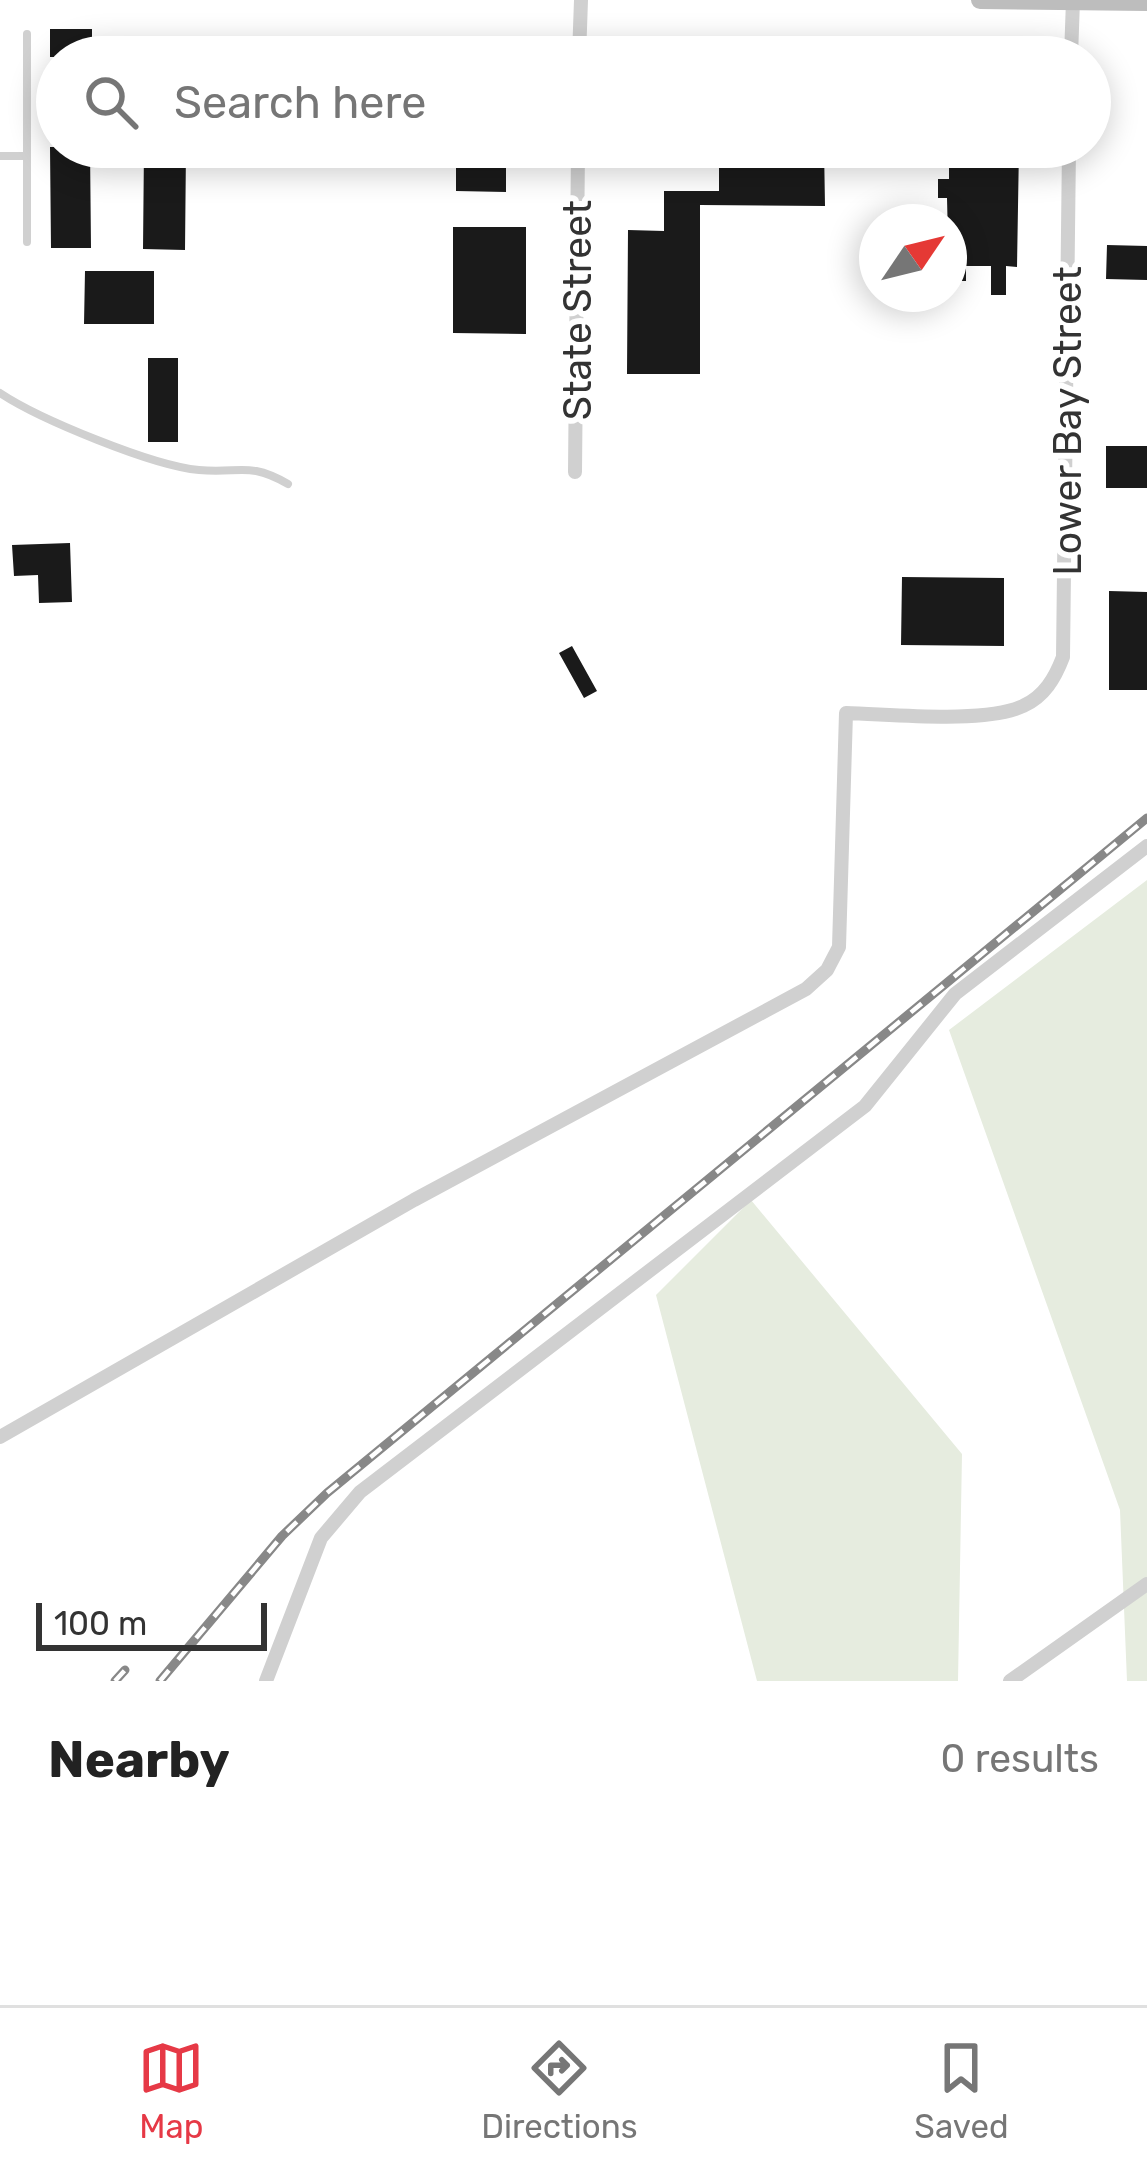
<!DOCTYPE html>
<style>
:root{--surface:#fff;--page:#f6f6f6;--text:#222;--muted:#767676;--line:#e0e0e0;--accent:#e63946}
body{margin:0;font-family:Rubik,sans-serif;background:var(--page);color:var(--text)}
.compass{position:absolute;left:859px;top:204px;width:108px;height:108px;border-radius:50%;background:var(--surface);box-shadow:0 6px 30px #0003;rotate:55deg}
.scale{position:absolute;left:36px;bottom:30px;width:231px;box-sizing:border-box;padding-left:12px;border:6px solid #333;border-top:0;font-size:33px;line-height:42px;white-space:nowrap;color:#333;-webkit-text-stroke:9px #fff;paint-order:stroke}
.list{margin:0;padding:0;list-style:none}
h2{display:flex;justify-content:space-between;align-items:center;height:156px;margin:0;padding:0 48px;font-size:51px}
h2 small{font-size:39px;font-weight:400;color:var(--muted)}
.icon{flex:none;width:66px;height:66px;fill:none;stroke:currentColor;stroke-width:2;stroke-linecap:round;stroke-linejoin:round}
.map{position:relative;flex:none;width:1147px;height:1681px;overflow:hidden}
.search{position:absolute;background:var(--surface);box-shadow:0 6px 30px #0003;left:36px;right:36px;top:36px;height:132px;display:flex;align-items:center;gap:30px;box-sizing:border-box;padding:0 42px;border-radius:66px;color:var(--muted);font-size:45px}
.sheet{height:324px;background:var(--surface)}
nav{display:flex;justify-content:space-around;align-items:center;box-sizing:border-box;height:168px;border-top:3px solid var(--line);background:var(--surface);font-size:33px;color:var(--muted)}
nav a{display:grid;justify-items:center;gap:6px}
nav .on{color:var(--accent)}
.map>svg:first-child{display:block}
</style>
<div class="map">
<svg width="1147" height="1681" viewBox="0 0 1147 1681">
<rect width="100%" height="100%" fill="#fff"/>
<path fill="#e6ecdf" d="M1147,880V1681H1127L1120,1510L949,1030Z
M751,1200L962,1454L958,1681H757L656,1295Z"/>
<path fill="#1a1a1a" d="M50,29H92V57H50Z
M50,147H90L91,248H51Z
M144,147H186L185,250L143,249Z
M456,147H506V192L456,191Z
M719,147H824L825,206L700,205V374H627L628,230L664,231V191H719Z
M949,147H1019L1017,267L1006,266V295H991V266H966V281H949L947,198H938V179H949Z
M453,227H526V334L453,333Z
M1107,245L1147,246V280L1106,279Z
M85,271H154V324H84Z
M148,358H178V442H148Z
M1106,446H1147V488H1106Z
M70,543L72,602L39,603L38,575L14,576L12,545Z
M902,577L1004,578V646L901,645Z
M1109,591L1147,592V690H1109Z
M572,646L597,691L584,698L559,653Z"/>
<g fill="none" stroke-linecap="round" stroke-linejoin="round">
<path stroke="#d0d0d0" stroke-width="8" d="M0,156H27V34
M27,156V242
M0,393C39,419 153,466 199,470C240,474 248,461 288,484"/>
<path stroke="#d0d0d0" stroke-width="14" d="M579,57L581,0
M1071,57L1073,0
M575,472L578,147
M0,1437L414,1200L806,989L827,970L839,947L846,713C891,714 985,724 1023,706C1044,697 1055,678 1063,657L1069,147
M266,1681L321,1538L360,1492L865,1106L955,994L1147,846
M1010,1681L1147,1584"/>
<path stroke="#bdbdbd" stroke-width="18" d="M980,0L1147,2"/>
<g stroke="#888" stroke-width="9">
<path id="rail" d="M115,1681L125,1670
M160,1681L282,1536L327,1493L1147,818"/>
</g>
<use href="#rail" stroke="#fff" stroke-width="4.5" stroke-dasharray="14" stroke-linecap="butt"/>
</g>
<g text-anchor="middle" stroke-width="12" stroke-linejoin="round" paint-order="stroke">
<g font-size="39" fill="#333" stroke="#fff">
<text transform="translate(577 310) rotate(-90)" y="14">State Street</text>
<text transform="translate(1067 421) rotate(-90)" y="14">Lower Bay Street</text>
</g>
</g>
</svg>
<svg class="compass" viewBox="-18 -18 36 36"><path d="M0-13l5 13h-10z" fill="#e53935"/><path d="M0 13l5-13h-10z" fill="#767676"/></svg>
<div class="scale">100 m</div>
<div class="search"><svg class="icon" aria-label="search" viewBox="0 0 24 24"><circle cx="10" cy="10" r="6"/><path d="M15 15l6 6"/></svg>Search here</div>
</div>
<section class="sheet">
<h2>Nearby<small>0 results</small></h2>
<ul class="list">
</ul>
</section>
<nav>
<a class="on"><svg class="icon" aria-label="map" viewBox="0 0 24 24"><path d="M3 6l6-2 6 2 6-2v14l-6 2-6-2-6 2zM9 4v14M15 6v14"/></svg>Map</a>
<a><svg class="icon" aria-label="directions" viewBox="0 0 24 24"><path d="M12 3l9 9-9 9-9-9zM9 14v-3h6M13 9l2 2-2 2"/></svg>Directions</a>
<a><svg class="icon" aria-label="saved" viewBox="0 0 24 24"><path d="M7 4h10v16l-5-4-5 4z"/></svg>Saved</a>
</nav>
